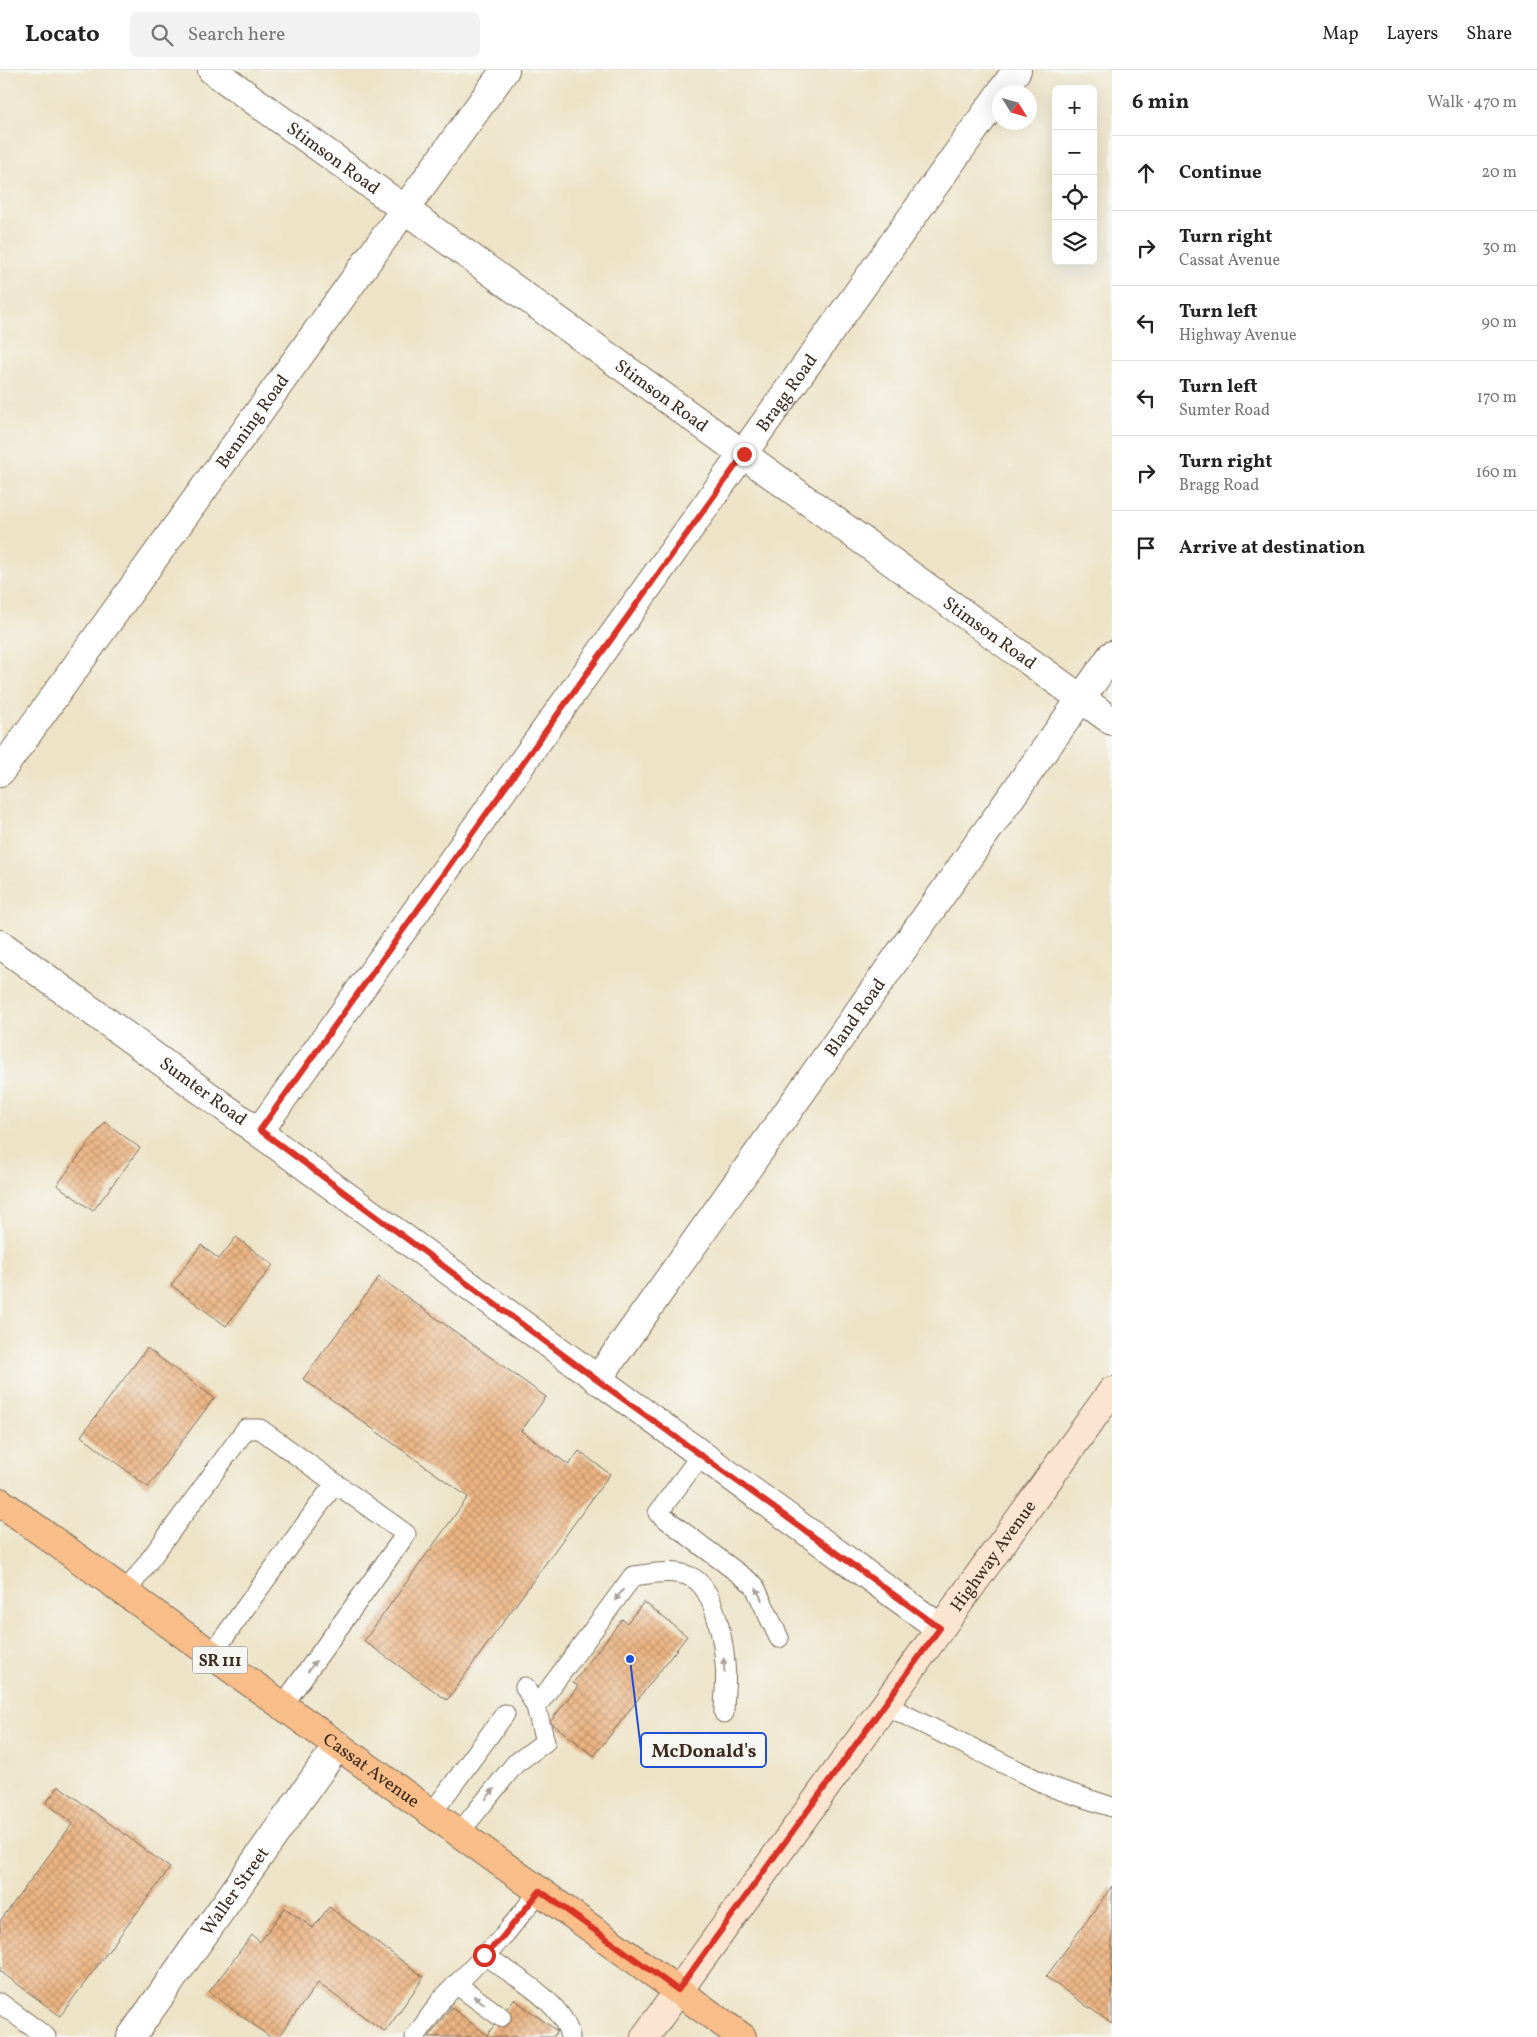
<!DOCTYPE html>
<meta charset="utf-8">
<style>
:root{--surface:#fff;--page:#f2f2f2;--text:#222;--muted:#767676;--line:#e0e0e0}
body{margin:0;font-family:Vollkorn,serif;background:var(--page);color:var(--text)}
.controls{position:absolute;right:15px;top:15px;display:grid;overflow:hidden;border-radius:8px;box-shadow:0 5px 20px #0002}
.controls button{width:45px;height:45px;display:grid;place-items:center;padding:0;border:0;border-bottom:1px solid var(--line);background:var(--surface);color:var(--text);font:25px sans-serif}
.compass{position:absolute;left:992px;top:15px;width:45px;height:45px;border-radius:50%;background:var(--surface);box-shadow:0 5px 20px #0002;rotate:127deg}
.stop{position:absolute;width:15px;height:15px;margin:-11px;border:4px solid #d93025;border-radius:50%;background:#fff}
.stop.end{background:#d93025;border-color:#fff;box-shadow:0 1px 5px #0008}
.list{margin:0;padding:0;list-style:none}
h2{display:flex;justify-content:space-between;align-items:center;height:65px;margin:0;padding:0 20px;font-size:21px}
h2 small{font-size:16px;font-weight:400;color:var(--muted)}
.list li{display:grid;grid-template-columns:32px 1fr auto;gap:15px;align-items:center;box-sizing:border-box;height:75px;padding:0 20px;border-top:1px solid var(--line)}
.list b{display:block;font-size:19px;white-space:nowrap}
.list p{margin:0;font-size:16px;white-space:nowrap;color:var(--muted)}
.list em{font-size:16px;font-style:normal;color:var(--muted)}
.icon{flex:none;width:28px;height:28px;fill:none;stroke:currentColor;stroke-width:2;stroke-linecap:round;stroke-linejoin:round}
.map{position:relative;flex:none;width:1112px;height:1967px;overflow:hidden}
header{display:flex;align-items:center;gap:30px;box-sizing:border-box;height:70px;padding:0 25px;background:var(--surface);border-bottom:1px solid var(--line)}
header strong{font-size:24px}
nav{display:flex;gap:28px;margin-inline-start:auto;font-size:18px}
.search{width:350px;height:45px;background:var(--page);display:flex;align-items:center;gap:12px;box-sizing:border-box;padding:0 18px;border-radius:8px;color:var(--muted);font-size:19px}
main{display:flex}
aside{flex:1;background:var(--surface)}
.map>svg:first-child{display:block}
</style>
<header>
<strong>Locato</strong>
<div class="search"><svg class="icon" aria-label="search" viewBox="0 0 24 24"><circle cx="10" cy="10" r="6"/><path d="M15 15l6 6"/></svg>Search here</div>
<nav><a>Map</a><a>Layers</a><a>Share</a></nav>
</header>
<main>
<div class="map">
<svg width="1112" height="1967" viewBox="0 0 1112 1967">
<defs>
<pattern id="building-cross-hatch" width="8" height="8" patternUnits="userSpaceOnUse" patternTransform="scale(1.25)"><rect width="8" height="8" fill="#ecb482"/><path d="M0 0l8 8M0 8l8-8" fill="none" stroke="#c0936a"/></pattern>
</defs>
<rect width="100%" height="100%" fill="#f6f6f2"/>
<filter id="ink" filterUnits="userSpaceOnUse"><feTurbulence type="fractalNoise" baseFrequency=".02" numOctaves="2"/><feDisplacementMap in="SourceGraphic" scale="10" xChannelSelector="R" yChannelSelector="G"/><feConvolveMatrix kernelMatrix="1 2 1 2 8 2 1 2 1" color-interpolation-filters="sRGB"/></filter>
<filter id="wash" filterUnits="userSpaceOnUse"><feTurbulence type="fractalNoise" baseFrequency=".0096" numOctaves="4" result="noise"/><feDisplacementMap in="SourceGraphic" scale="20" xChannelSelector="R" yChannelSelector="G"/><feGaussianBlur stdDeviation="1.12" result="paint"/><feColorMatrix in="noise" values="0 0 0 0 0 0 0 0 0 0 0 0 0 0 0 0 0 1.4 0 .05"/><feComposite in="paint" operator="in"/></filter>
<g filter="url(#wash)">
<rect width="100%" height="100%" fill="#ede3c6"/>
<g id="blocks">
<path fill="url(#building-cross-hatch)" d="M105,1052L140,1078L93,1141L57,1115Z
M236,1167L273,1195L226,1256L171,1215L201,1175L219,1189Z
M379,1207L546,1327L521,1361L569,1395L579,1381L610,1404L447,1630L364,1571L468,1427L303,1309Z
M147,1278L214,1328L148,1417L81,1366Z
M644,1532L687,1566L594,1686L550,1652L578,1616L573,1613L622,1549L627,1553Z
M59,1716L170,1798L60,1946L0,1901V1851L73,1753L46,1733Z
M1112,1816V1954L1046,1907Z
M329,1837L424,1907L385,1962L318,1913L278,1967H270L209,1922L252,1865L260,1872L285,1838L313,1858Z
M514,1929L557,1961L553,1967H429L451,1937L487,1965Z"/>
</g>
</g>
<g filter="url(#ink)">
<use href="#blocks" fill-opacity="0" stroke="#796b59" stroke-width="1"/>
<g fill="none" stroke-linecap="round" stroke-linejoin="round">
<g stroke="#796b59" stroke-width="21">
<path id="lane" d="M701,1385L658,1443L754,1515L779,1568
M126,1522L246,1359H260L406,1464L283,1635
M212,1584L335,1413
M885,1635L1051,1717L1112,1737
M536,1637L633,1506C651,1504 673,1499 691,1507C714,1517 723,1569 725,1593C727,1609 724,1627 724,1643
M432,1743L505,1644
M460,1762L515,1694L545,1672L536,1637L525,1617
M484,1885C511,1904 564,1932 570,1967
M456,1914L501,1947
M0,1933L46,1967
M415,1967L442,1929L500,1870L540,1821"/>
</g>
<g stroke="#796b59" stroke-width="30">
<g id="street">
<path id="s1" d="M212,0L1112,651"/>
<path d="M1001,22L1017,0"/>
<path id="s2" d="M0,702L505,0"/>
<path id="s3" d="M0,874C315,1100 626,1331 940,1558"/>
<path id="s4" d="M260,1060L999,25"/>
<path id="s5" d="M597,1310L1112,585"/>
<path id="s6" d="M131,1967L338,1675"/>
</g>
</g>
<g stroke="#796b59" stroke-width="30">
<g id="secondary">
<path id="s7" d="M645,1967L1112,1321"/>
</g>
</g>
<g stroke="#796b59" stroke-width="30">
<g id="primary">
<path id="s8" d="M0,1432L742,1967"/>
</g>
</g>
<use href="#lane" stroke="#fff" stroke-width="19"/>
<use href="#street" stroke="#fff" stroke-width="28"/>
<use href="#secondary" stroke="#fce5d0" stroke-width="28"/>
<use href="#primary" stroke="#f8bd89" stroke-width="28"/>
</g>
<defs><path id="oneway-solid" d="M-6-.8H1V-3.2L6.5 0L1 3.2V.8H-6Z" transform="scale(1.25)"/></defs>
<g fill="#a79f9a">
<use href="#oneway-solid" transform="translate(759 1524) rotate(-115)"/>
<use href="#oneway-solid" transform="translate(619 1525) rotate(127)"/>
<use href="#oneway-solid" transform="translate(724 1595) rotate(-94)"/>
<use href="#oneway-solid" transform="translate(312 1596) rotate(-54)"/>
<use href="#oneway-solid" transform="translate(490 1724) rotate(-51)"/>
<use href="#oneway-solid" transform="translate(479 1930) rotate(-144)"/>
</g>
</g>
<g fill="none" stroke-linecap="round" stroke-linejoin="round" filter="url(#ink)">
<path stroke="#d93025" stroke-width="6" d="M484,1885L500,1870L540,1821L678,1920L940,1558L597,1310L260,1060L744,384"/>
</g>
<g text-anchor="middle" stroke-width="4" stroke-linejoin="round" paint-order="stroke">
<rect fill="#f6f6f2" stroke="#73675e" stroke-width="1" x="192.5" y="1576.5" width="55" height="27" rx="4"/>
<g font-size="16" font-weight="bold" fill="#3b2a1e">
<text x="220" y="1596">SR 111</text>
</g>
<g font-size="18" fill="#3b2a1e" stroke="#f6f6f2">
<text dy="6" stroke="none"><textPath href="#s1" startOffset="150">Stimson Road</textPath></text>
<text dy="6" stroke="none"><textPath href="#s4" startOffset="906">Bragg Road</textPath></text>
<text dy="6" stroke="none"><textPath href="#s1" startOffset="555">Stimson Road</textPath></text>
<text dy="6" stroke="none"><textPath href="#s2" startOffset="432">Benning Road</textPath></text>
<text dy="6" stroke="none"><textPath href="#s1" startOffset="960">Stimson Road</textPath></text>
<text dy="6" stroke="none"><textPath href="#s5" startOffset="445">Bland Road</textPath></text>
<text dy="6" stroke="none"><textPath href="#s3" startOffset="251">Sumter Road</textPath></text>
<text dy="6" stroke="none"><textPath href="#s7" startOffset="594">Highway Avenue</textPath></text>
<text dy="6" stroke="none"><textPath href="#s8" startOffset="458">Cassat Avenue</textPath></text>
<text dy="6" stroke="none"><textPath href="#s6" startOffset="179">Waller Street</textPath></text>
</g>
</g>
<path fill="none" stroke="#1d4ed8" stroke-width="2" d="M630 1589L641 1680"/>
<circle fill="#1d4ed8" stroke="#f6f6f2" stroke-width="2" cx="630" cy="1589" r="5"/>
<rect fill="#f6f6f2" stroke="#1d4ed8" stroke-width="2" x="641" y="1663" width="125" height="34" rx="5"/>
<g font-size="19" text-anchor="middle" font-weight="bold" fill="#3b2a1e">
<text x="704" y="1687">McDonald's</text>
</g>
</svg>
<div class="controls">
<button>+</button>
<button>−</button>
<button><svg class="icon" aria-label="locate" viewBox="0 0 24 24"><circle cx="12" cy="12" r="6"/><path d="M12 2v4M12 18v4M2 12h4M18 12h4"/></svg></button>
<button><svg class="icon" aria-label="layers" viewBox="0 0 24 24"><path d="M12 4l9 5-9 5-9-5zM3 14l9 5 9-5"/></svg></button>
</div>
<svg class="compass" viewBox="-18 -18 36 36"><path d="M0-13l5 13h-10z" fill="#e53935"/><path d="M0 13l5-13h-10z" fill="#767676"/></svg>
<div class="stop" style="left:484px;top:1885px"></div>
<div class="stop end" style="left:744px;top:384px"></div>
</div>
<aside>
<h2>6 min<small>Walk · 470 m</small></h2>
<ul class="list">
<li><svg class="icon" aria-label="ahead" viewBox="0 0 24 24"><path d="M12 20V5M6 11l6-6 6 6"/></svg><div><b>Continue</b></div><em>20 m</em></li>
<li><svg class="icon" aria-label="right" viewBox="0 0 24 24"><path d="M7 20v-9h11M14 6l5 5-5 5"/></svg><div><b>Turn right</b><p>Cassat Avenue</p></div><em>30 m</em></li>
<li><svg class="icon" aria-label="left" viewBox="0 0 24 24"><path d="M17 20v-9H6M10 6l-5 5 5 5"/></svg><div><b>Turn left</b><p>Highway Avenue</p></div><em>90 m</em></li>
<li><svg class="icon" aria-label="left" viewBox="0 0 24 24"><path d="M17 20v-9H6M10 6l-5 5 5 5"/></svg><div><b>Turn left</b><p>Sumter Road</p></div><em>170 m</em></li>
<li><svg class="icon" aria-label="right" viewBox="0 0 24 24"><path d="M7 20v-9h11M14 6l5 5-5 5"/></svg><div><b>Turn right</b><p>Bragg Road</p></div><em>160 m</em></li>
<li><svg class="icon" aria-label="arrive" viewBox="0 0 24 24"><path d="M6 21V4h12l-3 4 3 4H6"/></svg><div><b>Arrive at destination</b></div></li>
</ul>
</aside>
</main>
